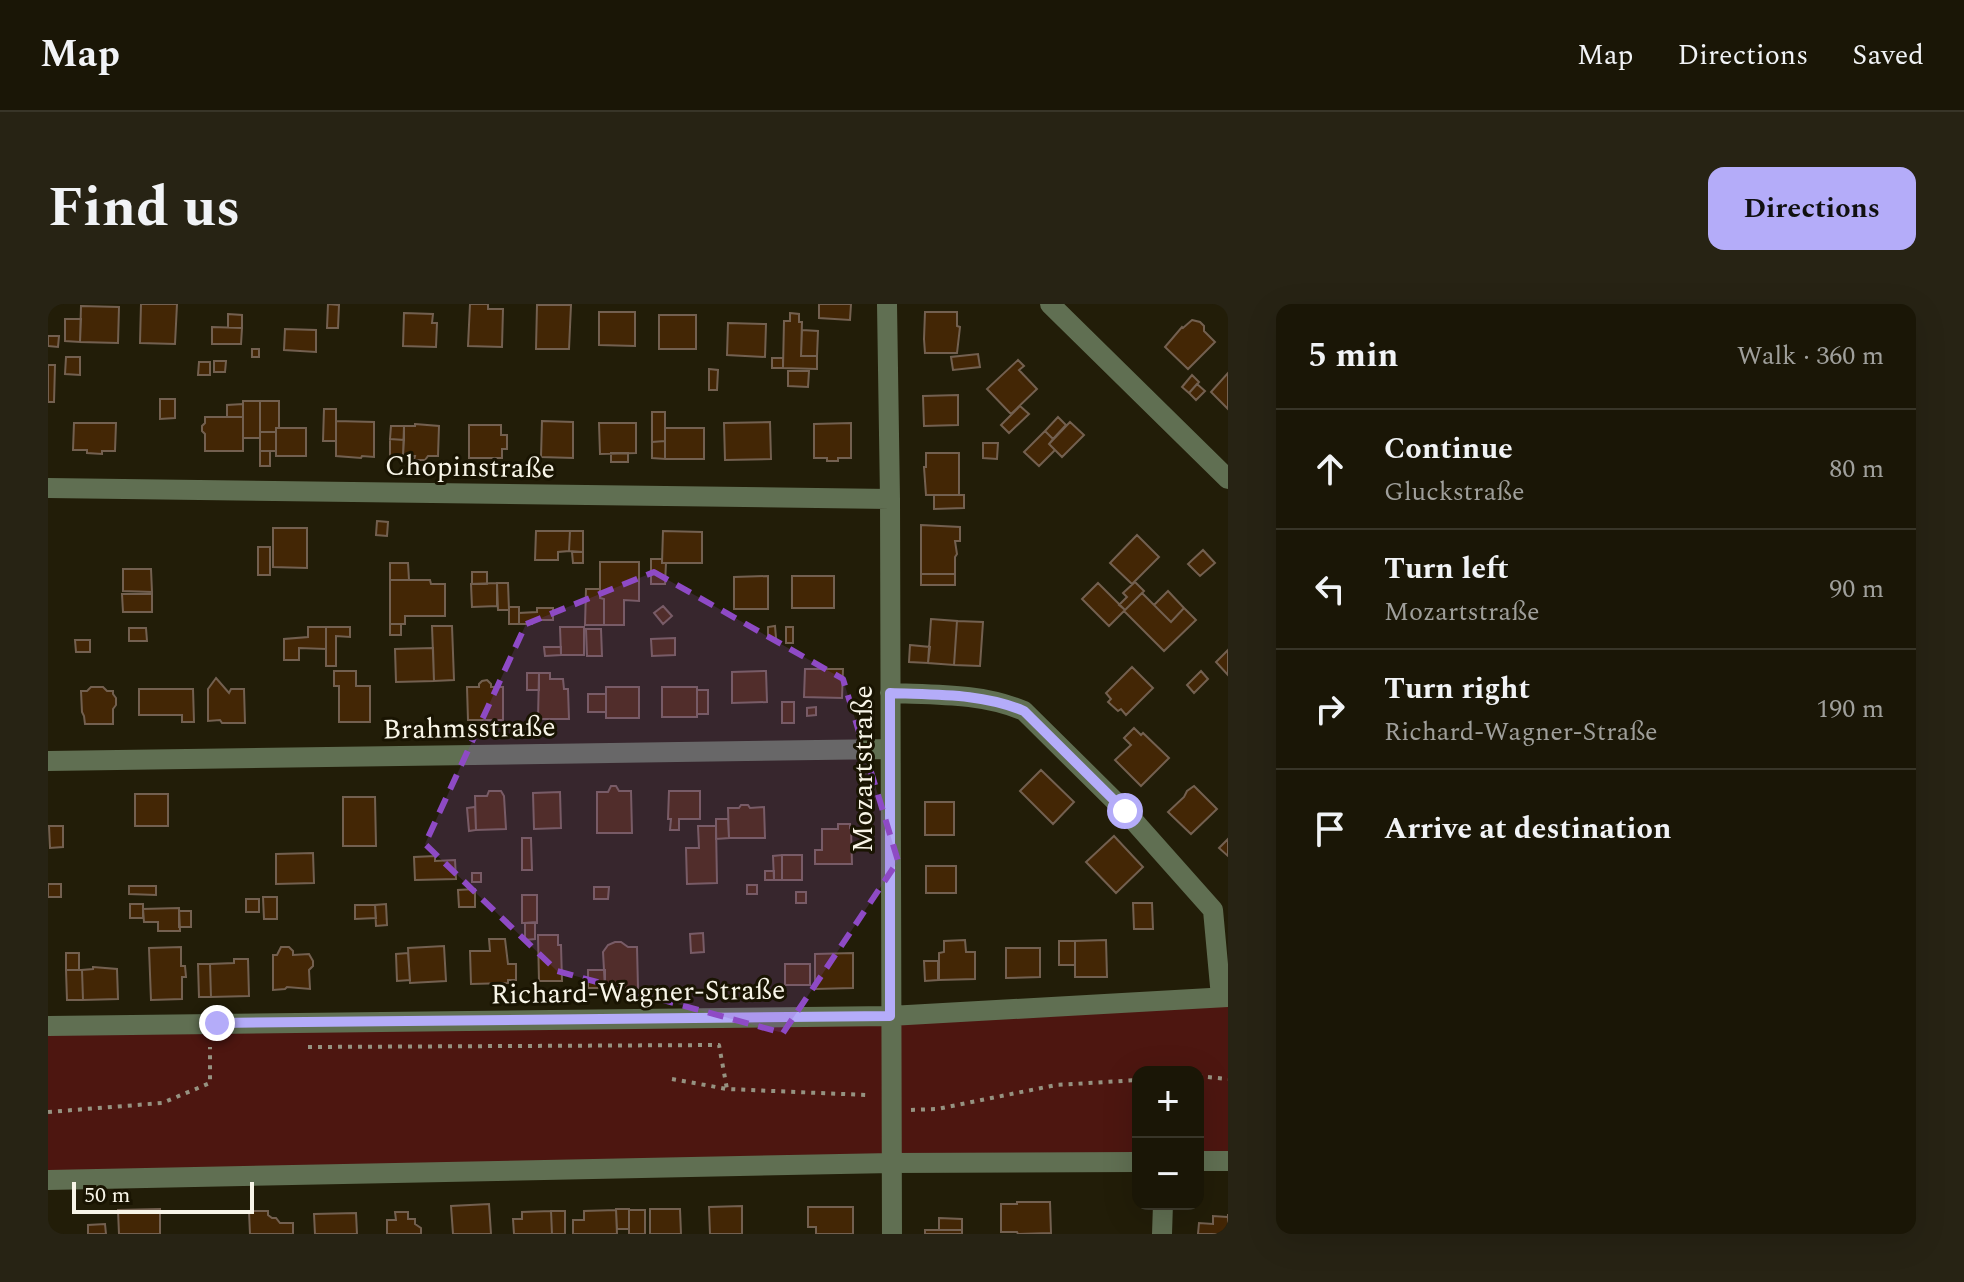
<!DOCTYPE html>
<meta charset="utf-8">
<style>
:root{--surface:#1a1606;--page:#272314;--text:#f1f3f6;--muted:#9f9f9b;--line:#383528;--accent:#b4acf9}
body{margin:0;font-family:Spectral,serif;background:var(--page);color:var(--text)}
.controls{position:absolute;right:24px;bottom:24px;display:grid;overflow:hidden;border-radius:16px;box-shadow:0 8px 32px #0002}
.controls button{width:72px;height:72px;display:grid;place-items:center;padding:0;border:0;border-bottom:2px solid var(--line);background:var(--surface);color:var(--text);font:40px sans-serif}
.scale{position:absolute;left:24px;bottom:20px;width:182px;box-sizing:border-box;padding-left:8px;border:4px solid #f8f5e8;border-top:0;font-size:22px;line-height:28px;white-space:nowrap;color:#f8f5e8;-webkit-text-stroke:6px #191402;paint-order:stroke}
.stop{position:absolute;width:24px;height:24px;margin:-18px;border:6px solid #b4acf9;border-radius:50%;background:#fff}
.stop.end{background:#b4acf9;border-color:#fff;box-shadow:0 2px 8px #0008}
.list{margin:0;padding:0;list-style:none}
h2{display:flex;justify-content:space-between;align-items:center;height:104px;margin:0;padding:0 32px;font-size:34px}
h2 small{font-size:26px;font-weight:400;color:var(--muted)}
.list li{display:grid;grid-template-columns:52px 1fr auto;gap:24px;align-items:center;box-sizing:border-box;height:120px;padding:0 32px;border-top:2px solid var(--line)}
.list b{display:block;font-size:30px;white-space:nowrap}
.list p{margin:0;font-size:26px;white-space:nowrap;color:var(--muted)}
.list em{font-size:26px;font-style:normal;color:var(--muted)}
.icon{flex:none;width:44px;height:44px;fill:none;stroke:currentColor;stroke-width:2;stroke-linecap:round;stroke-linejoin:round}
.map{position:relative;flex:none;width:1180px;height:930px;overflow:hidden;border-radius:16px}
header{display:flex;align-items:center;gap:48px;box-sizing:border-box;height:112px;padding:0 40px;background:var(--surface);border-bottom:2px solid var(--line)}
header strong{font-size:38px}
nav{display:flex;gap:44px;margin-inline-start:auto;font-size:28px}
.intro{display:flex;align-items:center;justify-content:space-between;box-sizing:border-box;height:192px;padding:0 48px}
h1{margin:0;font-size:56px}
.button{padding:20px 36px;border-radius:16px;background:var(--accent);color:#111;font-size:28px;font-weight:700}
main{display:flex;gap:48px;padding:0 48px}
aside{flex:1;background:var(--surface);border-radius:16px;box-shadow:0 8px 32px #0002}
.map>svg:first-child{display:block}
</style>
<header>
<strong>Map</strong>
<nav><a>Map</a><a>Directions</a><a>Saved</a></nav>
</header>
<div class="intro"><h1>Find us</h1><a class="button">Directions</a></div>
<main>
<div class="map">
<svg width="1180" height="930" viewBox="0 0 1180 930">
<rect width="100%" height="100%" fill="#221d08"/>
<path fill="#4d1610" d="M1180,693V857H1150V768H1090V858L0,876V722L842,712Z"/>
<path fill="#432605" stroke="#736050" stroke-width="2" d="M93,0H129L127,40L92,39Z
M280,0L291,1L290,24H279Z
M422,0H440V5H455L454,43L420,42Z
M771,0H803L802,16L771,14Z
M489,1H523L521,45H488Z
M33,2L71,3L70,39L32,38Z
M551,8H587V42L551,41Z
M877,8H909V22L912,23L909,49H877L876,35Z
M356,9L385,10L384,19H389L388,43L355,42Z
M742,9L751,10V18H754L753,52H769V65L735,64L736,17H742Z
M180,10L194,11V24H180Z
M611,11H648V45H611Z
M17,15H33L32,38L17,37Z
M1144,16L1152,18L1156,22V27L1167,38L1140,65L1117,43L1134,23L1135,24Z
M680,19L718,20L717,53L679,51Z
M164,23L194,24L193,40H164Z
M237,25L268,26V48L236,46Z
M754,26L770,27L769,52H753Z
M0,32H11L10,43L0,42Z
M204,45H211V53H204Z
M930,50L932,63L905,66L903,53Z
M18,53H32V71L17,70Z
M724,54H735V64H724Z
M970,56L976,62L971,66L989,85L963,110L939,85Z
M166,57H178L177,68H166Z
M151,58H162V71H150Z
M0,61H7L6,98H0Z
M661,65L670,66L669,86H661Z
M740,67H761L760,83L740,82Z
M1180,69V105L1163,88Z
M1144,71L1151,78L1141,89L1134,83Z
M1149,80L1157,87L1148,96L1141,89Z
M910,91V121L876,122L875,92Z
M112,95H127V114L112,115Z
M195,97H212V134H195Z
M212,97H231V124H228V128H212Z
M195,100V113H179V101Z
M972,102L981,110L961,129L953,121Z
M276,105H288V137H275Z
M604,108H617V137L604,138Z
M157,113H195V147H157V130L154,127V122L157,119Z
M1010,113L1018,121L1005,135L997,127Z
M288,117L326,118V153L314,152L313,154L288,152Z
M494,117L525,118V154L493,153Z
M722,118L723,155L677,156L676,119Z
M1022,118L1036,131L1014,153L1001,140Z
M26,119H68L67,147H54V150L39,149V146H25Z
M551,119H588V149L552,150Z
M803,119V154H790V157H779V154H766V120Z
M367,120L391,122L390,152H380L377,156H366L367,152H355L356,122H367Z
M421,121H453V131H459V145H454V154H421Z
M343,122H356V136L342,135Z
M228,124H258V152H228Z
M617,124H656V155H617Z
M997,127L1005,135L1001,140L1007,146L991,162L976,148Z
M212,128H228V147H212Z
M342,135L356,136L355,152H342Z
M617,137V155L604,154V138Z
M935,139H950L949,155L935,154Z
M212,147H222V162H212Z
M563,149H580V158H563Z
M878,149H911V191H878L876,163H878Z
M886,191H916V204L886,205Z
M329,217L340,218L339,232L328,231Z
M873,221L912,223V237H907L909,250L907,253V270H873Z
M225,224H259V264L225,263Z
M488,227H522L521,247L510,248V256H487Z
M522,227H535V248L521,247Z
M615,227L654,228V259H614Z
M1089,231L1111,253L1084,280L1062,259Z
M210,243H222V271H210Z
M1155,246L1167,259L1152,272L1140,260Z
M524,248H535V259H525Z
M603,255H614V259H618L617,280H603Z
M552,258H591V297L576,296V321H556V295L552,294Z
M342,259H360L361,276H342Z
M75,265H103L104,288L75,287Z
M424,268H439V280H424Z
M873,270H907V281H873Z
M720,272V305H686V273Z
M744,272H786V304H744Z
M342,276H382L383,280H397V312H357V320H342Z
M1087,278L1096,287L1077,306L1071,301L1079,293L1075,289Z
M449,279H460L461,306H450Z
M449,279V302L424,303L423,280Z
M1050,279L1077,306L1061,322L1034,295Z
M538,285H552V294L556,295V321H537Z
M1120,287L1136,304L1123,318L1106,301Z
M1094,289L1123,318L1136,304L1148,316L1116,347L1076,307Z
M74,290H104V308H75Z
M615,302L624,312L615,320L606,309Z
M461,303H471V320H461Z
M489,304H505V316H484V320H471V309L489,308Z
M883,315L909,317L906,361L880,359Z
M909,317L935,318L932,362L906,361Z
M342,320H353V331H342Z
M384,322H404L406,376L386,377Z
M727,322L728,334H720V323Z
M260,323H278V345L251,344V356H236V335L260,333Z
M278,323H302V333L288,332V362H278Z
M512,323H536V351H513Z
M738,323H745V339H738Z
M81,324H98L99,337H81Z
M538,325H553L554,352H539Z
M627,334V351L604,352L603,335Z
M27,336H42V348H28Z
M862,341L882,343L880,359L861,358Z
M496,343H513V351L497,352Z
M385,344L386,377L348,378L347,345Z
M1180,346V371L1168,358Z
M1084,363L1105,384L1078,411L1073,405L1070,407L1060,398L1063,395L1058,389Z
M757,365H795L794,394L756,393Z
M286,367H308V382H322V418H291V382H286Z
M718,367L719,398L684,399V368Z
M1153,367L1160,375L1146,389L1139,381Z
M479,369H491V386H479Z
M491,369H502V375H515L516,385H520L521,415H490Z
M168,374L181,389L183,385H196L197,419H174L172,416L160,417V385Z
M439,376L443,380V383H455V416H420L419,383H431V380L434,377Z
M43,383H55L59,387H65V390L68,394V401L65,405V420H37L36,412L34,408L33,387H39Z
M558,383H591V414H558Z
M614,383H649V413H614Z
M91,385H145L146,418H134V411H91Z
M649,386H660V410H649Z
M540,390H558V408H540Z
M734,398H746V419H734Z
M768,403V411L759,412V404Z
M1086,424L1093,431L1095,429L1121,454L1093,482L1067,456L1083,441L1076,434Z
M993,466L1026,498L1005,520L972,487Z
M563,482H568L571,487H583L584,529H549V488H560Z
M1146,482L1169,505L1143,530L1120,508L1136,493L1139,487Z
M441,487H453L456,492L458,525L428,526L427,492H439Z
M621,487H652V515H631V526H622L623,515H620Z
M512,488L513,524L486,525L485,489Z
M87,490H120V522H87Z
M295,493H327L328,542H295Z
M877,498H906V531H877Z
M693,501H700L702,504L716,503L717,534H681L680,504H691Z
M427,503L428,526L421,527L419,504Z
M668,515H680L681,534L668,535Z
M790,520H802V524L803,525L804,560H767V546H774V525H790Z
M1,522H15V543L2,544Z
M650,522H668L669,579L639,580L638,544H651Z
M1066,532L1095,563L1068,589L1038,558Z
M474,534H483L484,566H474Z
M1180,535V552L1171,544Z
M265,549L266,579L228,580V550Z
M734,551V576H726L725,552Z
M734,551H754V576H734Z
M387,552V557L407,556L408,575L367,576L366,553Z
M878,562H908V589H878Z
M717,567H726V576H717Z
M424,569H433V578H424Z
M0,580H13V593H0Z
M699,581H709V590H699Z
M81,582H108V591L81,590Z
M546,583H561L560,595H546Z
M427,585V603H411L410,586Z
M748,588H758V599H748Z
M474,591H489V619H474Z
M215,593H229V615H216Z
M198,595H211V608H198Z
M1085,599H1104L1105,625H1086Z
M82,600H95V614H82Z
M338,600L339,621L328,622L327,601Z
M307,601H327L328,614L307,615Z
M131,604L132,627H110V618H96L95,605Z
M131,607H143V623H131Z
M487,618V635L477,636V619Z
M655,629L656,648L643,649L642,630Z
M490,631H510V641H513L514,677H491Z
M441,635H457L460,660H468V676H460V679L423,680L422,647H442Z
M917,636L918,648H927V675L891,676V649L896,648V637Z
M1058,636L1059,673H1027V637Z
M1011,637H1027V661H1011Z
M567,638H573L580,643H589L590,684H557L555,648L560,641Z
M396,642L398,677L362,679L360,644Z
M133,643V662H137L138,673H134V695L103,696L101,644Z
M233,643H241L245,647V651L261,650L265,657V662L261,666L262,685L239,683L237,685L225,686V651H229Z
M958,644H992V673L958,674Z
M18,649H31V666H18Z
M360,649L362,676L349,677L348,650Z
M805,649V684L767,685V650Z
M186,655H200L201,692L163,693L162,660L186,659Z
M876,657H890V676L877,677Z
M150,660H162L163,693H151Z
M737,660H762V681H737Z
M45,663L69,665L70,695L35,696L34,666L45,665Z
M18,666H34L35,696H19Z
M540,666H557V684H540Z
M969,898H1002L1003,929L970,930L969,928H953V900H969Z
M441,900L443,930H405L403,902Z
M694,902V930H662L661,903Z
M760,903H805V930H768V923H760Z
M112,905V930H71L70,906Z
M568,905H581V925H569Z
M602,905H632L633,930H602Z
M568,906L569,930H525V916H536V907Z
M581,906H597V930H581Z
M201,907H220V911L224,914H228L232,919H245V930H202Z
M503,907L504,930H466L465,915H474V908Z
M503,907H517V930H504Z
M347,908H360V915H367V920L373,924V930H339V916H348Z
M308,909L309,930H267L266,910Z
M1180,910V930H1150L1151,919L1165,920V912L1180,913Z
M891,914L914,915V926H891Z
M57,920L58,930H40V921Z
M877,926H914V930H877Z"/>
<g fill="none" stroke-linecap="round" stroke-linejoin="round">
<path stroke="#969281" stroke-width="4" stroke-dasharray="4 6" stroke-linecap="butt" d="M260,743L671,741L679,785L818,791L821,794
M1150,772L1180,775
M624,775L679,785
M863,806L889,805L1008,781L1090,776
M0,808L114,799L162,779V743"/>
<path stroke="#606f52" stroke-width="20" d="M839,0L842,195L844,930
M1002,0L1180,175
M0,184L842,195
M842,389C887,391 934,389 976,407L1077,507L1165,606L1173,693
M0,457L842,445
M0,722L842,712L1180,693
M1150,857H1180
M0,876L844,859L1090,858
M1114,930L1115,900"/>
</g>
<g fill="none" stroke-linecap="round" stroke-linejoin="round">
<path stroke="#b4acf9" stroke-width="10" d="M169,719L842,712V389C887,391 934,389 976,407L1077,507"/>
</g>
<path fill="#8e4ac5" fill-opacity="0.2" stroke="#8e4ac5" stroke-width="6" stroke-dasharray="16 10" stroke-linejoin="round" d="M606,268L795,375L850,557L735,729L509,667L377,540L478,320Z"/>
<g text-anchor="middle" stroke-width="6" stroke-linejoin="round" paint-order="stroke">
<g font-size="28" fill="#f8f5e8" stroke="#191402">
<text transform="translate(422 162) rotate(1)" y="10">Chopinstraße</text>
<text transform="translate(421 423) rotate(-1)" y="10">Brahmsstraße</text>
<text transform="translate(814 465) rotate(-90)" y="10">Mozartstraße</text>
<text transform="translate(590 687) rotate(-1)" y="10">Richard-Wagner-Straße</text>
</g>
</g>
</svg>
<div class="controls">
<button>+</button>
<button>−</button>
</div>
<div class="scale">50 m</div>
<div class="stop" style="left:1077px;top:507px"></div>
<div class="stop end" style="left:169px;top:719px"></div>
</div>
<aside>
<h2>5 min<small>Walk · 360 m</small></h2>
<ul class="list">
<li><svg class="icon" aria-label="ahead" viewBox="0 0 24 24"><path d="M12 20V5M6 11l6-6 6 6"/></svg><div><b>Continue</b><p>Gluckstraße</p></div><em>80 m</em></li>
<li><svg class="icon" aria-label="left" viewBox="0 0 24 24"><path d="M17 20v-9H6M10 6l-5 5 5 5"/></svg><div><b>Turn left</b><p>Mozartstraße</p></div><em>90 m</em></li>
<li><svg class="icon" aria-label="right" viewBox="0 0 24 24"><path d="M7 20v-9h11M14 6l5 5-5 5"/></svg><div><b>Turn right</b><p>Richard-Wagner-Straße</p></div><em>190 m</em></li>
<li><svg class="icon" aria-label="arrive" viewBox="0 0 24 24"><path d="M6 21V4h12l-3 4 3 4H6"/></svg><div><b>Arrive at destination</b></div></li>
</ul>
</aside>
</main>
